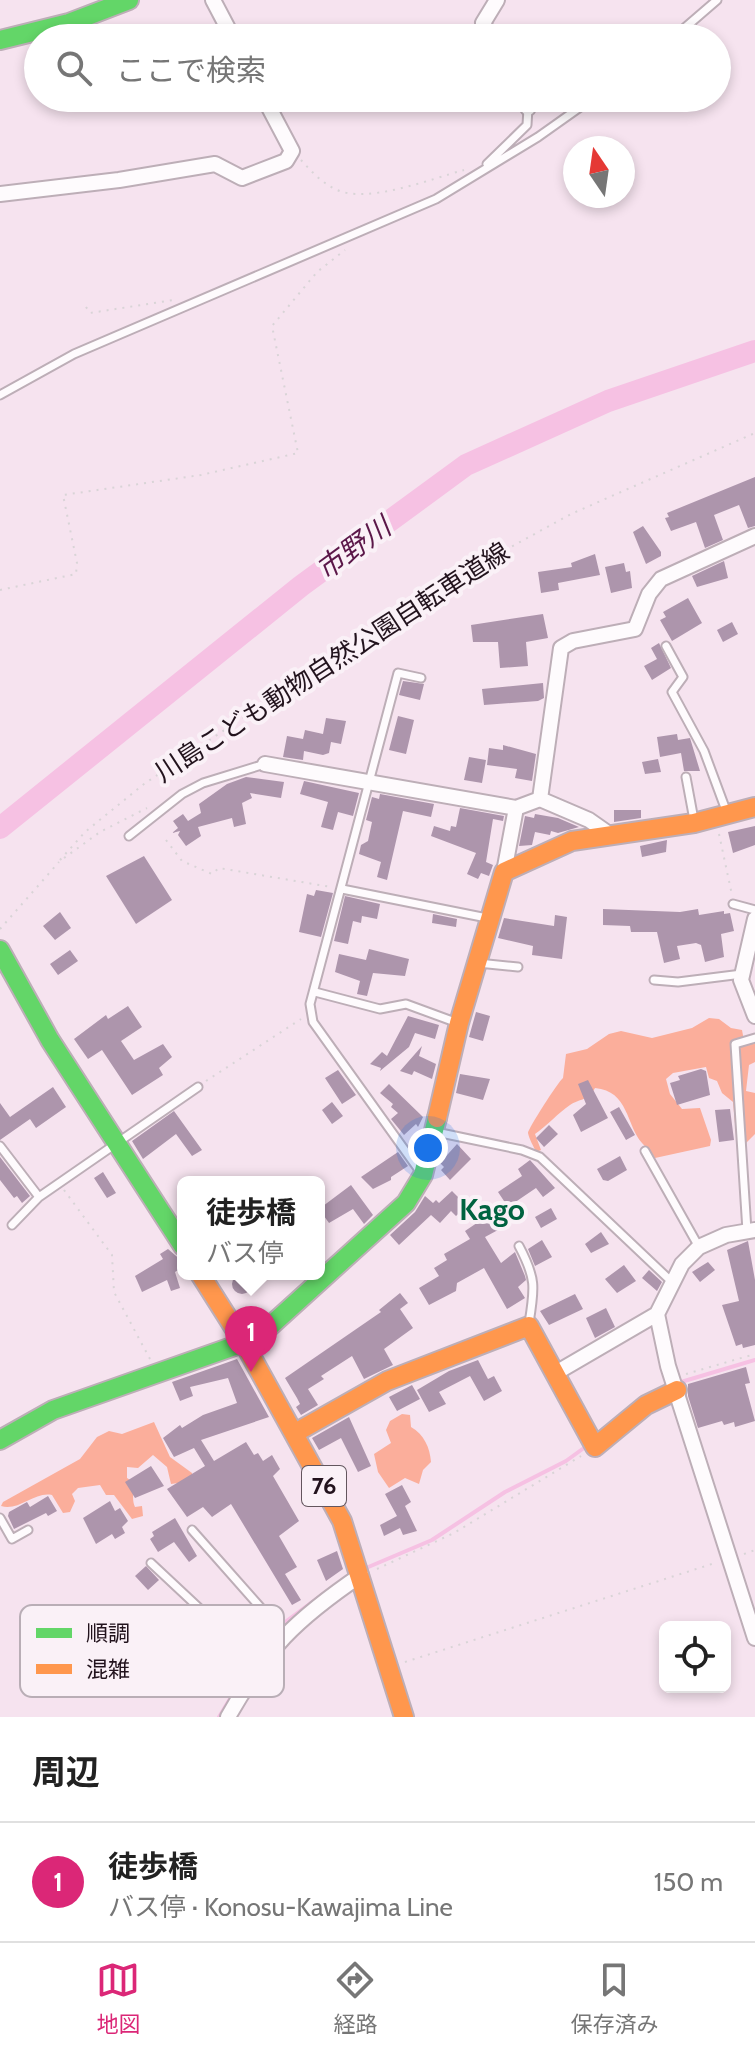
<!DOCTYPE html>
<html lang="ja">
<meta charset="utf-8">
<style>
:root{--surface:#fff;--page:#f2f2f2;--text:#222;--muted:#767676;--line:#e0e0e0;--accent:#db2777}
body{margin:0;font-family:Cabin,"Noto Sans JP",sans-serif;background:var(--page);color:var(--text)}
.controls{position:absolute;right:24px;bottom:24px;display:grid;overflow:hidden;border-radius:12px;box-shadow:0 4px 12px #0003}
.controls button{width:72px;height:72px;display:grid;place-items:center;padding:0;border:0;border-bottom:2px solid var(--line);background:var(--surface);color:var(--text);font:40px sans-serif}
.compass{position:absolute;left:563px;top:136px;width:72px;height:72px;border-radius:50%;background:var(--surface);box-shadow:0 4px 12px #0003;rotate:347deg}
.you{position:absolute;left:428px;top:1148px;width:28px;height:28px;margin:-20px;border:6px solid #fff;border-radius:50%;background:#1a73e8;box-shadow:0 0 0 12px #1a73e833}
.badge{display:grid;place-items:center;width:52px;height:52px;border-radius:50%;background:var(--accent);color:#fff;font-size:26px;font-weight:700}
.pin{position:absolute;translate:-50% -66px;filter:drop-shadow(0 2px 4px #0008)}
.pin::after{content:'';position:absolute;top:42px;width:28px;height:24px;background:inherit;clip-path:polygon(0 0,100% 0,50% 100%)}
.popup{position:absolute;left:177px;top:1176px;width:148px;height:104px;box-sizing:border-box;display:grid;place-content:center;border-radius:12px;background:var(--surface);filter:drop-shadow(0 2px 6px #0005);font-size:26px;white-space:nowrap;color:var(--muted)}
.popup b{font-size:30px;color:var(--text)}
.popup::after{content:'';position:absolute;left:50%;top:100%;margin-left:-16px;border:16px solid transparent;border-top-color:var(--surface)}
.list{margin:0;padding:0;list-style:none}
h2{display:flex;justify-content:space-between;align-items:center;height:104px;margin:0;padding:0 32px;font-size:34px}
h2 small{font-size:26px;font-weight:400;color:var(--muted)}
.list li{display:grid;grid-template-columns:52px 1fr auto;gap:24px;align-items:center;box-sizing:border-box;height:120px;padding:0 32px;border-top:2px solid var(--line)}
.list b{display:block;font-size:30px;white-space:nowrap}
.list p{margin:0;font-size:26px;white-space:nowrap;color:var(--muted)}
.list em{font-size:26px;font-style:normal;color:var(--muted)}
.icon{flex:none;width:44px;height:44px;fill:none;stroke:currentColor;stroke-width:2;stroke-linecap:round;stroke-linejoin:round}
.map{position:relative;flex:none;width:755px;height:1717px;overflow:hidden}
.search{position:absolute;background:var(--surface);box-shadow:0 4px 12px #0003;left:24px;right:24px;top:24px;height:88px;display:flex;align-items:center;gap:20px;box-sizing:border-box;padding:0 28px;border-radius:44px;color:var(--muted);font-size:30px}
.sheet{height:224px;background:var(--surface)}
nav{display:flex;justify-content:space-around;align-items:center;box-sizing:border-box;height:112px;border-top:2px solid var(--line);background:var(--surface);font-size:22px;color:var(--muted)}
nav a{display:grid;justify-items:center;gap:4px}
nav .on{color:var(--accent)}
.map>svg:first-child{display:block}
</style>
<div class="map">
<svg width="755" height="1717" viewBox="0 0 755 1717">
<rect width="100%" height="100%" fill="#f6e3ef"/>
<path fill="#fbae9b" d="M709,1018L719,1019L731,1028L742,1030L744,1041L755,1042V1062L749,1065L746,1091L755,1093V1134L745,1144L737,1145L733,1102L722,1093L717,1081L709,1078L706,1067L673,1073L666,1079L670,1094L682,1109L700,1108L711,1140L710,1146L655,1158C651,1151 647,1149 642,1143C626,1125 629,1091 595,1088C588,1101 581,1098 570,1105C558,1113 548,1125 535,1134L541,1150L536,1152C534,1147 529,1139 528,1133C528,1129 558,1082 563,1078L566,1054L587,1049L609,1034L621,1031L652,1038L692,1028Z
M402,1414L410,1415L411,1427C424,1434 430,1448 431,1462L423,1470L419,1484L405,1478L389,1488L378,1472L374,1454L391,1443L386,1430L390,1421Z
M154,1422L170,1457L192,1473V1481L171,1484L167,1467L153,1455L138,1468L127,1467V1478L132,1481C135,1490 131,1499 135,1507L142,1506L143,1516L132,1519L114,1495H106L100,1485L78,1488L72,1494L75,1501L70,1512L63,1513L52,1495C35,1491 18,1512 1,1506L3,1502L80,1459L97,1437L109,1431L122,1434Z"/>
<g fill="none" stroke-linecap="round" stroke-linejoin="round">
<path stroke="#f6c1e3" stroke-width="4" d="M681,1382L755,1360
M366,1568L432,1540L505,1492L566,1461L588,1445
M219,1717L269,1634L327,1591"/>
<path stroke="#f6c1e3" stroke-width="22" d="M0,828L301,586L466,465L608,401L755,351"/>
</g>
<path fill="#ad95ac" d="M755,477V526L748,528L739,505L714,515L723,540L705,548L696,522L671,531L665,518L669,517L667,513Z
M643,526L661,552V556L646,564L633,532Z
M595,554L600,575L558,583L559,590L541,593L538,572L572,567L571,563Z
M724,561L728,578L697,587L692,576Z
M624,563L626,572L630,571L632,588L611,593L605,567Z
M688,598L702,623L672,641L660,620L666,617L663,612Z
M543,614L548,638L526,642L528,666L500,668L498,642H473L471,625Z
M732,622L738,634L723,642L717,630Z
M659,643L671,668L652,680L644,666L657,659L651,648Z
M403,681L424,684L420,700L399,695Z
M543,683L544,698L538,701L484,705L482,689Z
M398,716L414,720L406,754L389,750Z
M326,718L346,721L341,744L331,742L329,753L323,755L304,751L303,760L283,757L287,736L303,739L305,730L323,734Z
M677,734L678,740L690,738L700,771H684L681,753L660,757L657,737Z
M503,745L536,754L532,781L515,778L517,769L487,765L489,748L503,750Z
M469,757L486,760L482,783L464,780Z
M658,759L661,772L645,774L642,762Z
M246,777L284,782L281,798L250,793L252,798L242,803L246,824L234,827L232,818L198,827L201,836L186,846L178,835L180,831L172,833L178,828L173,821L183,814L188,821L201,813L199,804L227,784Z
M304,781L359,793L353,816L338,812L333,830L321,827L328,802L300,794Z
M380,794L434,804L431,817L403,811L387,880L377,877L381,862L359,854L361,845L368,841L372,822L366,820L372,797L379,799Z
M460,808L504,816L503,821L493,819L486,862L493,865L489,876L481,873L478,879L467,874L476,853L431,836L434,826L450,831L451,826L456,827Z
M614,810H641V818L614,822Z
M535,814L558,818L579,827L558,833L551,831L550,835L535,832L532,845L519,846L525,816L534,818Z
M755,826V845L733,853L728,832Z
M667,840L666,852L642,857L640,846Z
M144,856L172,900L136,924L106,876Z
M316,890L333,893L321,937L299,932L307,894L314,896Z
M345,896L380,904L377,919L362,916L361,923L353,921L348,944L334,941Z
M603,909L680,912L698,909L699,915L724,911V914L730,913L734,931L721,934L724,957L705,962L701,945L696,943L677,946L680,959L664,963L657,932H631L630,926L603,925Z
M60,912L71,928L55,940L43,926Z
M433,914L457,919L456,927L432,923Z
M555,915L567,917L562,959L532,955L533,946L498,938L504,918L554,926Z
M369,949L409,959L405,976L373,973L367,996L357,994L360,981L335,972L339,954L366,960Z
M70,950L78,961L58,975L50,964Z
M128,1006L142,1027L121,1041L134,1060L163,1044L172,1057L159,1068L163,1075L132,1095L102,1050L88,1059L74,1039L106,1015L108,1019Z
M476,1012L490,1016L483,1041L469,1037Z
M408,1016L439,1025L435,1039L415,1033L409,1047L380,1071L381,1068L370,1064L382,1052L387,1056Z
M422,1046L419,1056L436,1064L432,1079L414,1071L412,1075L400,1071Z
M701,1069L706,1071L710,1095L677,1105L670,1083L680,1080L678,1076Z
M338,1070L356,1095L342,1104L325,1078Z
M460,1074L490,1079L483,1100L456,1093Z
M588,1080L608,1118L581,1132L573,1115L586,1104L578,1084Z
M389,1084L423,1117L418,1127L416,1124L404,1135L391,1119L398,1113L391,1107L393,1104L380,1093Z
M53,1087L66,1107L36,1128L30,1119L0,1140V1103L10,1117Z
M332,1102L343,1116L332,1124L322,1110Z
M619,1107L635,1135L626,1140L610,1112Z
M730,1109L734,1140L719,1142L715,1110Z
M174,1111L202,1150L192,1156L176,1134L143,1159L132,1141Z
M549,1125L558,1134L544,1147L536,1138Z
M457,1144L471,1159L450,1180L441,1170L444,1167L440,1163Z
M398,1152L408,1166L391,1177V1180L373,1189L361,1177Z
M620,1156L627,1170L608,1181L603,1180L597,1169Z
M0,1157L30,1196L22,1203L17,1196L14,1198L0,1180Z
M530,1160L555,1188L543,1197L536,1188L508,1207L498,1192L522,1176L518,1169Z
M103,1172L116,1193L107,1198L94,1178Z
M351,1185L373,1215L364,1224L353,1209L329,1223L319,1209Z
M452,1191L467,1206L456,1216L451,1211L440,1223L431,1215L399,1245L390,1235L415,1212L425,1196L433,1203L436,1200L439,1203Z
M502,1206L513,1222L485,1237L501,1263L515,1252L525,1276L526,1280L518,1287L525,1298L507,1309L484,1268L457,1283L456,1291L429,1305L419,1288L439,1276L434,1268L447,1260L444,1254L470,1239L465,1231Z
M551,1208L557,1219L541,1228L535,1217Z
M601,1232L609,1244L591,1253L585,1244Z
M542,1240L552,1257L535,1266L528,1249Z
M748,1241L755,1280V1345L743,1348L742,1344L736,1346L722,1305L739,1301L727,1250Z
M168,1249L183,1262V1267L175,1272L180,1288L171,1291L167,1280L142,1292L135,1276L163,1259L160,1254Z
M708,1262L715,1270L700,1282L692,1272Z
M624,1265L636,1281L617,1293L605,1279Z
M649,1270L662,1282L657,1291L642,1278Z
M232 1284a10 10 0 1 1 20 0a10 10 0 1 1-20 0Z
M400,1293L408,1303L400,1309L413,1328L384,1349L393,1365L364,1379L352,1356L321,1376L324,1379L308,1389L318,1405L301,1415L296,1407L300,1404L297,1398L285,1378L381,1312L379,1310Z
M575,1294L583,1309L549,1325L540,1311Z
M606,1308L615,1327L595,1338L586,1318Z
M237,1359L269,1417L201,1440L214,1461L246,1442L254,1455L258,1453L263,1461L272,1455L280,1469L273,1476L299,1521L279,1536L297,1567L285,1574L301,1600L292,1605L231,1504L212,1517L203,1507L187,1517L167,1489L205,1466L194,1448L174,1457L163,1438L180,1425L182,1428L203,1415L237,1403L228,1378L190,1387L193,1396L180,1401L172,1382Z
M478,1360L488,1379L494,1376L502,1391L484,1401L470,1376L439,1392L446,1404L429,1412L417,1390L449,1371Z
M746,1367L750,1383L745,1384L755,1421L735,1427L734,1422L724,1425L722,1421L698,1428L688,1396V1384Z
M412,1385L420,1399L397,1411L389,1397Z
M349,1417L371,1466L358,1472L341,1438L319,1450L312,1438Z
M151,1466L164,1486L135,1498L125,1482Z
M402,1485L411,1502L405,1506L417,1531L403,1535L400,1528L384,1536L380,1525L397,1516L385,1494Z
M48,1496L57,1511L48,1516L46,1513L14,1529L8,1516L9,1512L27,1502L30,1507Z
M110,1501L115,1511L120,1508L128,1521L122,1527L125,1533L115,1539L112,1534L96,1544L83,1518Z
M175,1518L197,1556L189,1562L174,1542L158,1552L150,1539L154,1536L152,1532Z
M337,1551L343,1569L326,1581L317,1560Z
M146,1566L159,1580L148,1590L135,1576Z
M226,1642L239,1655L225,1673L213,1661Z"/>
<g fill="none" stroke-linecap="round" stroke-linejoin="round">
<g stroke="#bdaeb7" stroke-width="11">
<path id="lane" d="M673,38L717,0
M487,164L527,125L528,108
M0,395L74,354L436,199L538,137L593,98
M666,646L683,677L672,692L704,751L727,813
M686,777L694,820
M129,836L182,794L203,783L265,764
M342,889L487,918
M733,904L755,910
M478,963L518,967
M654,980L678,982L742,974
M315,992L380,1009L406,1004L455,1022
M436,1132L522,1150L540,1157L673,1283
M0,1146L39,1197
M645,1151L699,1247
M419,1170L313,1022L310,1004L398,673L421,678
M12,1225L39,1197L198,1087
M747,1231L735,1044L755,1038
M519,1246C536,1278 535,1287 529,1323
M0,1518L12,1539L28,1530
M192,1530L284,1634
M151,1563L259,1664"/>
</g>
<g stroke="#bdaeb7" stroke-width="18">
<path id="street" d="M213,0L233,38
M491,38L483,23L497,0
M523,98L528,108
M0,194L119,180L215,164L242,178L286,161L292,151L264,98
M265,764L516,808L540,799L589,820L609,834
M540,799L561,648L573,641L635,629L649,594L661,579L755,536
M504,872L516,808
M755,919L741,980L755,1016
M657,1314L668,1366L755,1638
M554,1374L657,1314L682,1264L699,1247L726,1235L755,1230
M228,1717C267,1648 295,1620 361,1575"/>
</g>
<g stroke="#bdaeb7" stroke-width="22">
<path id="fast" d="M0,40L69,23L129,0
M0,950L50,1040L183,1246
M0,1440L53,1410L257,1338L406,1203L423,1175L437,1118"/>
</g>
<g stroke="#bdaeb7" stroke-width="22">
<path id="slow" d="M437,1118L459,1023L504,872L572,841L694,823L755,807
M200,1274L245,1345L342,1521L404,1717
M295,1433L387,1381L529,1326L595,1447L646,1405L677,1390"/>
</g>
<path stroke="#d9d4d7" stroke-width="2" stroke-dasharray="2 6" stroke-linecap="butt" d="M301,160C311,171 321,182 335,189C366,205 430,179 464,170
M86,307L90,313L173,300
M0,590L76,574L77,563L63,495L201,475L298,453L272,326L317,272L345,250
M719,834L732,895
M166,840L182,861L212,874L219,868L331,887
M64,858L100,832L147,808
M60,860L85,832L144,784L438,587L571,514L755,433
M0,929L59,862
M206,1081L301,1019
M64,1190L112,1255L114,1292L150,1359
M686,1374L755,1354
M744,1554L755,1550
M377,1569L454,1533L581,1456
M405,1662L715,1563"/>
<use href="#lane" stroke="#fefbfd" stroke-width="7"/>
<use href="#street" stroke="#fefbfd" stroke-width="14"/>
<use href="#fast" stroke="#63d668" stroke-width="18"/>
<use href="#slow" stroke="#ff974d" stroke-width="18"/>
</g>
<g text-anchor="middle" stroke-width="8" stroke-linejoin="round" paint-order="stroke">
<rect fill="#faf1f7" stroke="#63565e" stroke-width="2" x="302" y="1466" width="44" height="40" rx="6"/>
<g font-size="24" font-weight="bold" fill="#22131d">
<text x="324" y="1494">76</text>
</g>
<g font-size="26" fill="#22131d" stroke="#faf1f7">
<text transform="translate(332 662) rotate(-33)" y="9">川島こども動物自然公園自転車道線</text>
</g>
<g font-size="28" font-style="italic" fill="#5b1749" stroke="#faf1f7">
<text transform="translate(353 548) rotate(-36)" y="10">市野川</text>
</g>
<g font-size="30" font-weight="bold" fill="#006340" stroke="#faf1f7">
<text x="492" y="1220">Kago</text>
</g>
</g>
<rect x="20" y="1605" width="264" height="92" rx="12" fill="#faf1f7" stroke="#b9aeb6" stroke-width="2"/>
<rect x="36" y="1628" width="36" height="10" fill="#63d668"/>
<rect x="36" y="1664" width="36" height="10" fill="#ff974d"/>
<g font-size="22" fill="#22131d">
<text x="86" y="1641">順調</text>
<text x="86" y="1677">混雑</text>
</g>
</svg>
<div class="controls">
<button><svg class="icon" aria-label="locate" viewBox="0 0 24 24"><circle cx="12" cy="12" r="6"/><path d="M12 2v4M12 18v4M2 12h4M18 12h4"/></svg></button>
</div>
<svg class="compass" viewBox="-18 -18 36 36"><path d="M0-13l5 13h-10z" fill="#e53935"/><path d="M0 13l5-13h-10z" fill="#767676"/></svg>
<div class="you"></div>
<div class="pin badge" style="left:251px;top:1372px">1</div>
<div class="popup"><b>徒歩橋</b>バス停</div>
<div class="search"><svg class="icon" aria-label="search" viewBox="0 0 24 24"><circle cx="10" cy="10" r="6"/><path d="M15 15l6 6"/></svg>ここで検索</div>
</div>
<section class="sheet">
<h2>周辺<small></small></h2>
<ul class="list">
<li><span class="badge">1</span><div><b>徒歩橋</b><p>バス停 · Konosu-Kawajima Line</p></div><em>150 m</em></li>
</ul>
</section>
<nav>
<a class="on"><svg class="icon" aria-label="map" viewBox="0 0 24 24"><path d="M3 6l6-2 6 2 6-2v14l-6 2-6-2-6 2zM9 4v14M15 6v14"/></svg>地図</a>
<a><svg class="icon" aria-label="directions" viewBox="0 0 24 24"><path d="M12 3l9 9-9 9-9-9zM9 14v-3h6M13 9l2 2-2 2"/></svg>経路</a>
<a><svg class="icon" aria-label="saved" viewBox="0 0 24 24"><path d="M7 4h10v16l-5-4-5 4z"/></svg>保存済み</a>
</nav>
